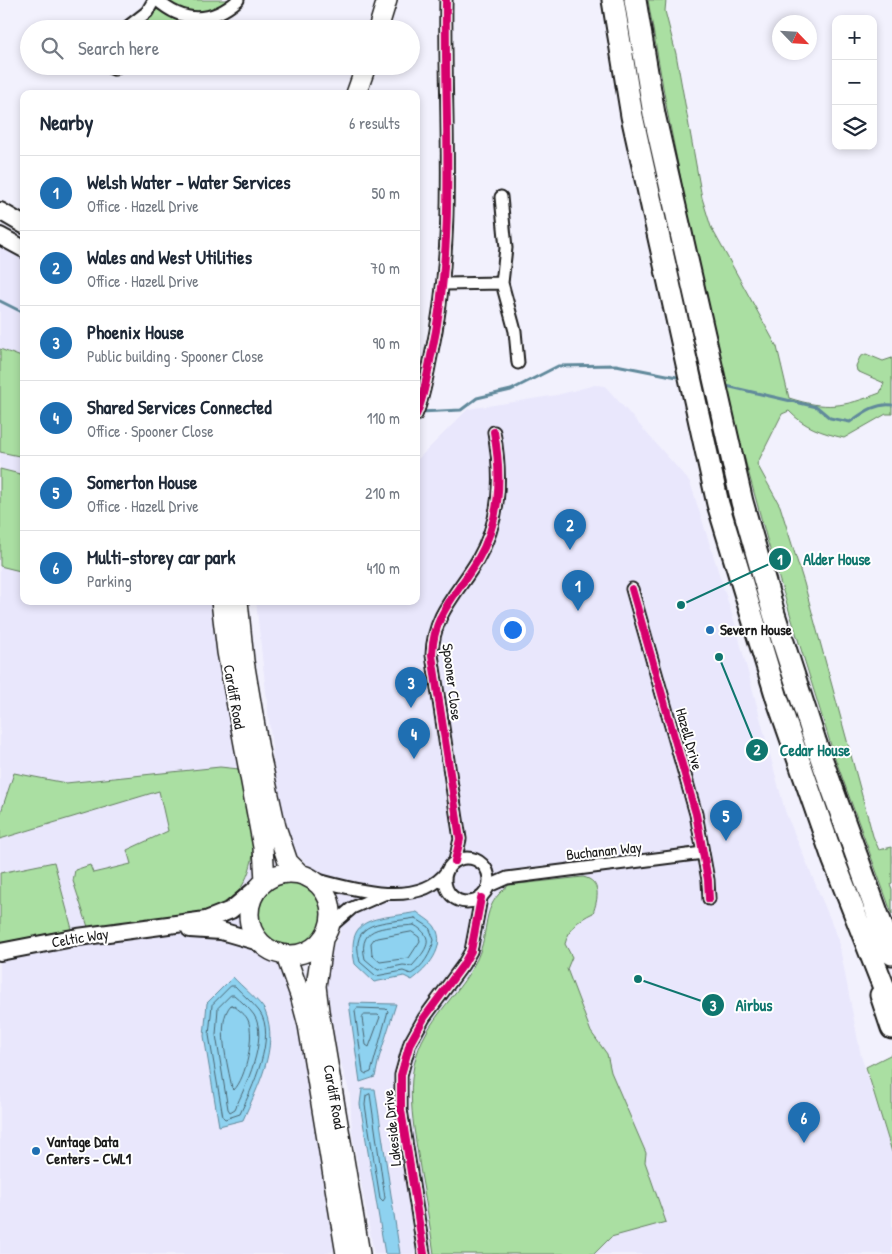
<!DOCTYPE html>
<meta charset="utf-8">
<style>
:root{--surface:#fff;--page:#f6f6f7;--text:#1f2937;--muted:#747a83;--line:#e0e1e3;--accent:#1f6fb2}
body{margin:0;font-family:"Patrick Hand",sans-serif;background:var(--page);color:var(--text)}
.controls{position:absolute;right:15px;top:15px;display:grid;overflow:hidden;border-radius:10px;box-shadow:0 2px 8px #0003}
.controls button{width:45px;height:45px;display:grid;place-items:center;padding:0;border:0;border-bottom:1px solid var(--line);background:var(--surface);color:var(--text);font:25px sans-serif}
.compass{position:absolute;left:772px;top:15px;width:45px;height:45px;border-radius:50%;background:var(--surface);box-shadow:0 2px 8px #0003;rotate:115deg}
.you{position:absolute;left:512px;top:629px;width:18px;height:18px;margin:-12px;border:4px solid #fff;border-radius:50%;background:#1a73e8;box-shadow:0 0 0 8px #1a73e833}
.badge{display:grid;place-items:center;width:32px;height:32px;border-radius:50%;background:var(--accent);color:#fff;font-size:16px;font-weight:700}
.pin{position:absolute;translate:-50% -41px;filter:drop-shadow(0 1px 2px #0008)}
.pin::after{content:'';position:absolute;top:26px;width:18px;height:15px;background:inherit;clip-path:polygon(0 0,100% 0,50% 100%)}
.list{margin:0;padding:0;list-style:none}
h2{display:flex;justify-content:space-between;align-items:center;height:65px;margin:0;padding:0 20px;font-size:21px}
h2 small{font-size:16px;font-weight:400;color:var(--muted)}
.list li{display:grid;grid-template-columns:32px 1fr auto;gap:15px;align-items:center;box-sizing:border-box;height:75px;padding:0 20px;border-top:1px solid var(--line)}
.list b{display:block;font-size:19px;white-space:nowrap}
.list p{margin:0;font-size:16px;white-space:nowrap;color:var(--muted)}
.list em{font-size:16px;font-style:normal;color:var(--muted)}
.icon{flex:none;width:28px;height:28px;fill:none;stroke:currentColor;stroke-width:2;stroke-linecap:round;stroke-linejoin:round}
.map{position:relative;flex:none;width:892px;height:1254px;overflow:hidden}
.search{position:absolute;background:var(--surface);box-shadow:0 2px 8px #0003;left:20px;top:20px;width:400px;height:55px;display:flex;align-items:center;gap:12px;box-sizing:border-box;padding:0 18px;border-radius:28px;color:var(--muted);font-size:19px}
.panel{position:absolute;background:var(--surface);box-shadow:0 2px 8px #0003;left:20px;top:90px;width:400px;height:515px;border-radius:10px}
.map>svg:first-child{display:block}
</style>
<div class="map">
<svg width="892" height="1254" viewBox="0 0 892 1254">
<rect width="100%" height="100%" fill="#f2f1fd"/>
<filter id="ink" filterUnits="userSpaceOnUse"><feTurbulence type="fractalNoise" baseFrequency=".02" numOctaves="2"/><feDisplacementMap in="SourceGraphic" scale="10" xChannelSelector="R" yChannelSelector="G"/><feConvolveMatrix kernelMatrix="1 2 1 2 8 2 1 2 1" color-interpolation-filters="sRGB"/></filter>
<g filter="url(#ink)">
<path fill="#e9e7fc" d="M0,236L24,249V601H221L263,847L249,908L250,925L259,942L274,953L286,956L300,995L337,1250L325,1254H0Z
M595,385L605,386L690,482L736,627L785,811L838,938L861,1056L892,1152V1254H374L352,1133L350,1094L331,1030L323,985L333,947L340,934L341,911L330,878L308,865L294,852L279,812L256,601H416V461L468,409L557,395Z"/>
<path fill="#aadfa2" stroke="#637e5f" d="M163,0H235C203,19 195,18 163,0Z
M648,0H666L665,11L676,54L702,198L711,227L777,347L789,398C827,410 843,407 880,393L884,383L857,371L856,366L860,357L866,354L883,361L892,358V414H886L844,438C822,433 804,427 789,411L782,414L757,464L780,506L804,583L873,836L879,850L892,847V883L890,884L892,889V914L834,755L768,543L747,467L722,372L698,265L667,110Z
M156,9L183,22L182,29H136Z
M0,349L24,358V457L0,452Z
M0,469L24,475V572L0,566Z
M220,767L239,769C244,792 257,838 252,860C249,874 242,891 230,900C209,917 119,923 88,927L73,881L75,870L90,865L93,873L131,864L127,850L168,831L159,791L0,839V815L14,773L66,783Z
M54,862L72,929L0,943V873Z
M583,877C602,881 598,899 593,913C578,920 569,928 565,944L572,957L567,969L591,1032L607,1054L611,1072L646,1153L645,1162L666,1222L611,1237L594,1254H434C430,1225 425,1196 420,1168C414,1125 403,1082 422,1041C436,1011 463,989 477,959C491,930 479,907 509,885Z
M256 913a33 33 0 1 1 66 0a33 33 0 1 1-66 0Z
M892,1054V1152L866,1067Z"/>
<path fill="#8ed2f0" stroke="#60899b" d="M417,912C423,917 431,921 435,927C447,947 427,969 412,980L404,976L374,982L355,964C344,913 380,920 417,912Z
M233,977C241,986 261,1002 265,1011C280,1047 257,1088 243,1120L219,1126L204,1036L207,1003Z
M349,1003L396,1004L379,1058L375,1077L360,1082Z
M362,1089H375L400,1254H385L360,1104Z"/>
<g fill="none" stroke-linecap="round" stroke-linejoin="round">
<path stroke="#4a6571" stroke-width="1" d="M415,918L429,927L434,940C431,953 423,967 411,974L403,971L376,976L360,962C348,918 385,924 415,918Z
M414,925C437,938 426,950 412,966L403,965L378,970L365,959C356,923 390,928 414,925Z
M412,932L419,937L420,941L409,958L380,962L372,955L371,943L374,939Z
M231,986H235C242,994 252,1002 259,1011C278,1036 251,1090 240,1114L225,1119L223,1117L209,1035L212,1005Z
M231,995H234C241,1001 249,1008 254,1015C269,1039 245,1087 235,1109L230,1112L228,1109L216,1035L218,1008Z
M231,1005L234,1006C239,1010 246,1015 248,1020C255,1036 246,1078 234,1090L232,1088C228,1066 215,1021 231,1005Z
M358,1008L386,1009L388,1011L371,1072L366,1074L363,1072L355,1011Z
M365,1015H378L380,1017L369,1047L366,1045L362,1018Z
M370,1094L385,1198L383,1201L380,1198L365,1105L366,1096Z"/>
<path stroke="#60899b" stroke-width="3" d="M0,301L24,313
M722,385L817,407L830,418L850,422C863,413 875,403 892,405
M420,412L461,410L477,398L511,390L558,366L616,365L682,378"/>
<g stroke="#1c1c1c" stroke-width="15">
<path id="street" d="M157,0C184,24 212,23 238,0
M125,29L147,12L154,0
M186,29L197,19
M107,66L114,69L118,66
M501,197L506,248L502,283L515,331L518,363
M444,284L502,283
M416,415C424,397 427,376 431,356C457,239 444,119 446,0
M632,589L696,814L708,880L709,899
M445 880a22 22 0 1 1 44 0a22 22 0 1 1-44 0Z
M455,861L460,839L432,655C433,614 457,594 477,561C501,520 502,477 494,432
M308,877C347,888 419,911 447,871
M489,886L507,878L703,853
M330,927L352,908L384,894
M424,1254L401,1110V1075L410,1043L424,1018L463,965L471,951L481,898"/>
</g>
<g stroke="#1c1c1c" stroke-width="20">
<path id="secondary" d="M0,211L24,225
M0,236L24,249
M190,929L221,931L259,942
M0,952L78,937L206,920L231,910L257,888"/>
</g>
<g stroke="#1c1c1c" stroke-width="22">
<path id="primary" d="M378,29L387,0
M356,94L366,66
M221,601L227,652L263,847L265,881
M238,601L244,661L259,750L276,827L288,862L300,874
M249 914a41 41 0 1 1 82 0a41 41 0 1 1-82 0Z
M323,939L316,986L319,1011L360,1254
M286,956L300,995L308,1025L346,1254"/>
</g>
<g stroke="#1c1c1c" stroke-width="25">
<path id="highway" d="M613,0L632,116L718,504L777,698L834,861L892,1008
M635,0L654,114L742,502L774,614L815,741L892,954
M881,995L892,1028"/>
</g>
<use href="#street" stroke="#fff" stroke-width="11"/>
<use href="#secondary" stroke="#fff" stroke-width="16"/>
<use href="#primary" stroke="#fff" stroke-width="19"/>
<use href="#highway" stroke="#fff" stroke-width="21"/>
<g stroke="#fff" stroke-width="11">
<path id="cycleway" d="M416,415C424,397 427,376 431,356C457,239 444,119 446,0
M632,589L696,814L708,880L709,899
M455,861L460,839L432,655C433,614 457,594 477,561C501,520 502,477 494,432
M424,1254L401,1110V1075L410,1043L424,1018L463,965L471,951L481,898"/>
</g>
<use href="#cycleway" stroke="#d6006c" stroke-width="8"/>
</g>
</g>
<g fill="#1f6fb2" stroke="#fff" stroke-width="2">
<circle cx="710" cy="630" r="5"/>
<circle cx="36" cy="1151" r="5"/>
</g>
<g text-anchor="middle" stroke-width="4" stroke-linejoin="round" paint-order="stroke">
<g font-size="15" font-weight="bold" fill="#1c1c1c" stroke="#fff" text-anchor="start">
<text x="720" y="635">Severn House</text>
<text x="46" y="1147">Vantage Data<tspan x="46" dy="17">Centers - CWL1</tspan></text>
</g>
<g font-size="15" fill="#1c1c1c" stroke="#fff">
<text transform="translate(452 682) rotate(83)" y="5">Spooner Close</text>
<text transform="translate(234 697) rotate(80)" y="5">Cardiff Road</text>
<text transform="translate(689 739) rotate(74)" y="5">Hazell Drive</text>
<text transform="translate(604 851) rotate(-6)" y="5">Buchanan Way</text>
<text transform="translate(80 938) rotate(-9)" y="5">Celtic Way</text>
<text transform="translate(334 1097) rotate(80)" y="5">Cardiff Road</text>
<text transform="translate(392 1128) rotate(-96)" y="5">Lakeside Drive</text>
</g>
</g>
<path fill="none" stroke="#0f766e" stroke-width="2" d="M681 605L780 559M719 657L757 750M638 979L713 1005"/>
<g fill="#0f766e" stroke="#fff" stroke-width="2">
<circle cx="681" cy="605" r="5"/>
<circle cx="719" cy="657" r="5"/>
<circle cx="638" cy="979" r="5"/>
<circle cx="780" cy="559" r="12"/>
<circle cx="757" cy="750" r="12"/>
<circle cx="713" cy="1005" r="12"/>
</g>
<g font-size="15" text-anchor="middle" font-weight="bold" fill="#fff">
<text x="780" y="565">1</text>
<text x="757" y="755">2</text>
<text x="713" y="1011">3</text>
</g>
<g font-size="16" text-anchor="middle" font-weight="bold" fill="#0f766e" stroke="#fff" stroke-width="4" stroke-linejoin="round" paint-order="stroke">
<text x="837" y="565">Alder House</text>
<text x="815" y="756">Cedar House</text>
<text x="754" y="1011">Airbus</text>
</g>
</svg>
<div class="controls">
<button>+</button>
<button>−</button>
<button><svg class="icon" aria-label="layers" viewBox="0 0 24 24"><path d="M12 4l9 5-9 5-9-5zM3 14l9 5 9-5"/></svg></button>
</div>
<svg class="compass" viewBox="-18 -18 36 36"><path d="M0-13l5 13h-10z" fill="#e53935"/><path d="M0 13l5-13h-10z" fill="#747a83"/></svg>
<div class="you"></div>
<div class="pin badge" style="left:578px;top:611px">1</div>
<div class="pin badge" style="left:570px;top:550px">2</div>
<div class="pin badge" style="left:411px;top:708px">3</div>
<div class="pin badge" style="left:414px;top:759px">4</div>
<div class="pin badge" style="left:726px;top:841px">5</div>
<div class="pin badge" style="left:804px;top:1143px">6</div>
<div class="search"><svg class="icon" aria-label="search" viewBox="0 0 24 24"><circle cx="10" cy="10" r="6"/><path d="M15 15l6 6"/></svg>Search here</div>
<section class="panel">
<h2>Nearby<small>6 results</small></h2>
<ul class="list">
<li><span class="badge">1</span><div><b>Welsh Water - Water Services</b><p>Office · Hazell Drive</p></div><em>50 m</em></li>
<li><span class="badge">2</span><div><b>Wales and West Utilities</b><p>Office · Hazell Drive</p></div><em>70 m</em></li>
<li><span class="badge">3</span><div><b>Phoenix House</b><p>Public building · Spooner Close</p></div><em>90 m</em></li>
<li><span class="badge">4</span><div><b>Shared Services Connected</b><p>Office · Spooner Close</p></div><em>110 m</em></li>
<li><span class="badge">5</span><div><b>Somerton House</b><p>Office · Hazell Drive</p></div><em>210 m</em></li>
<li><span class="badge">6</span><div><b>Multi-storey car park</b><p>Parking</p></div><em>410 m</em></li>
</ul>
</section>
</div>
